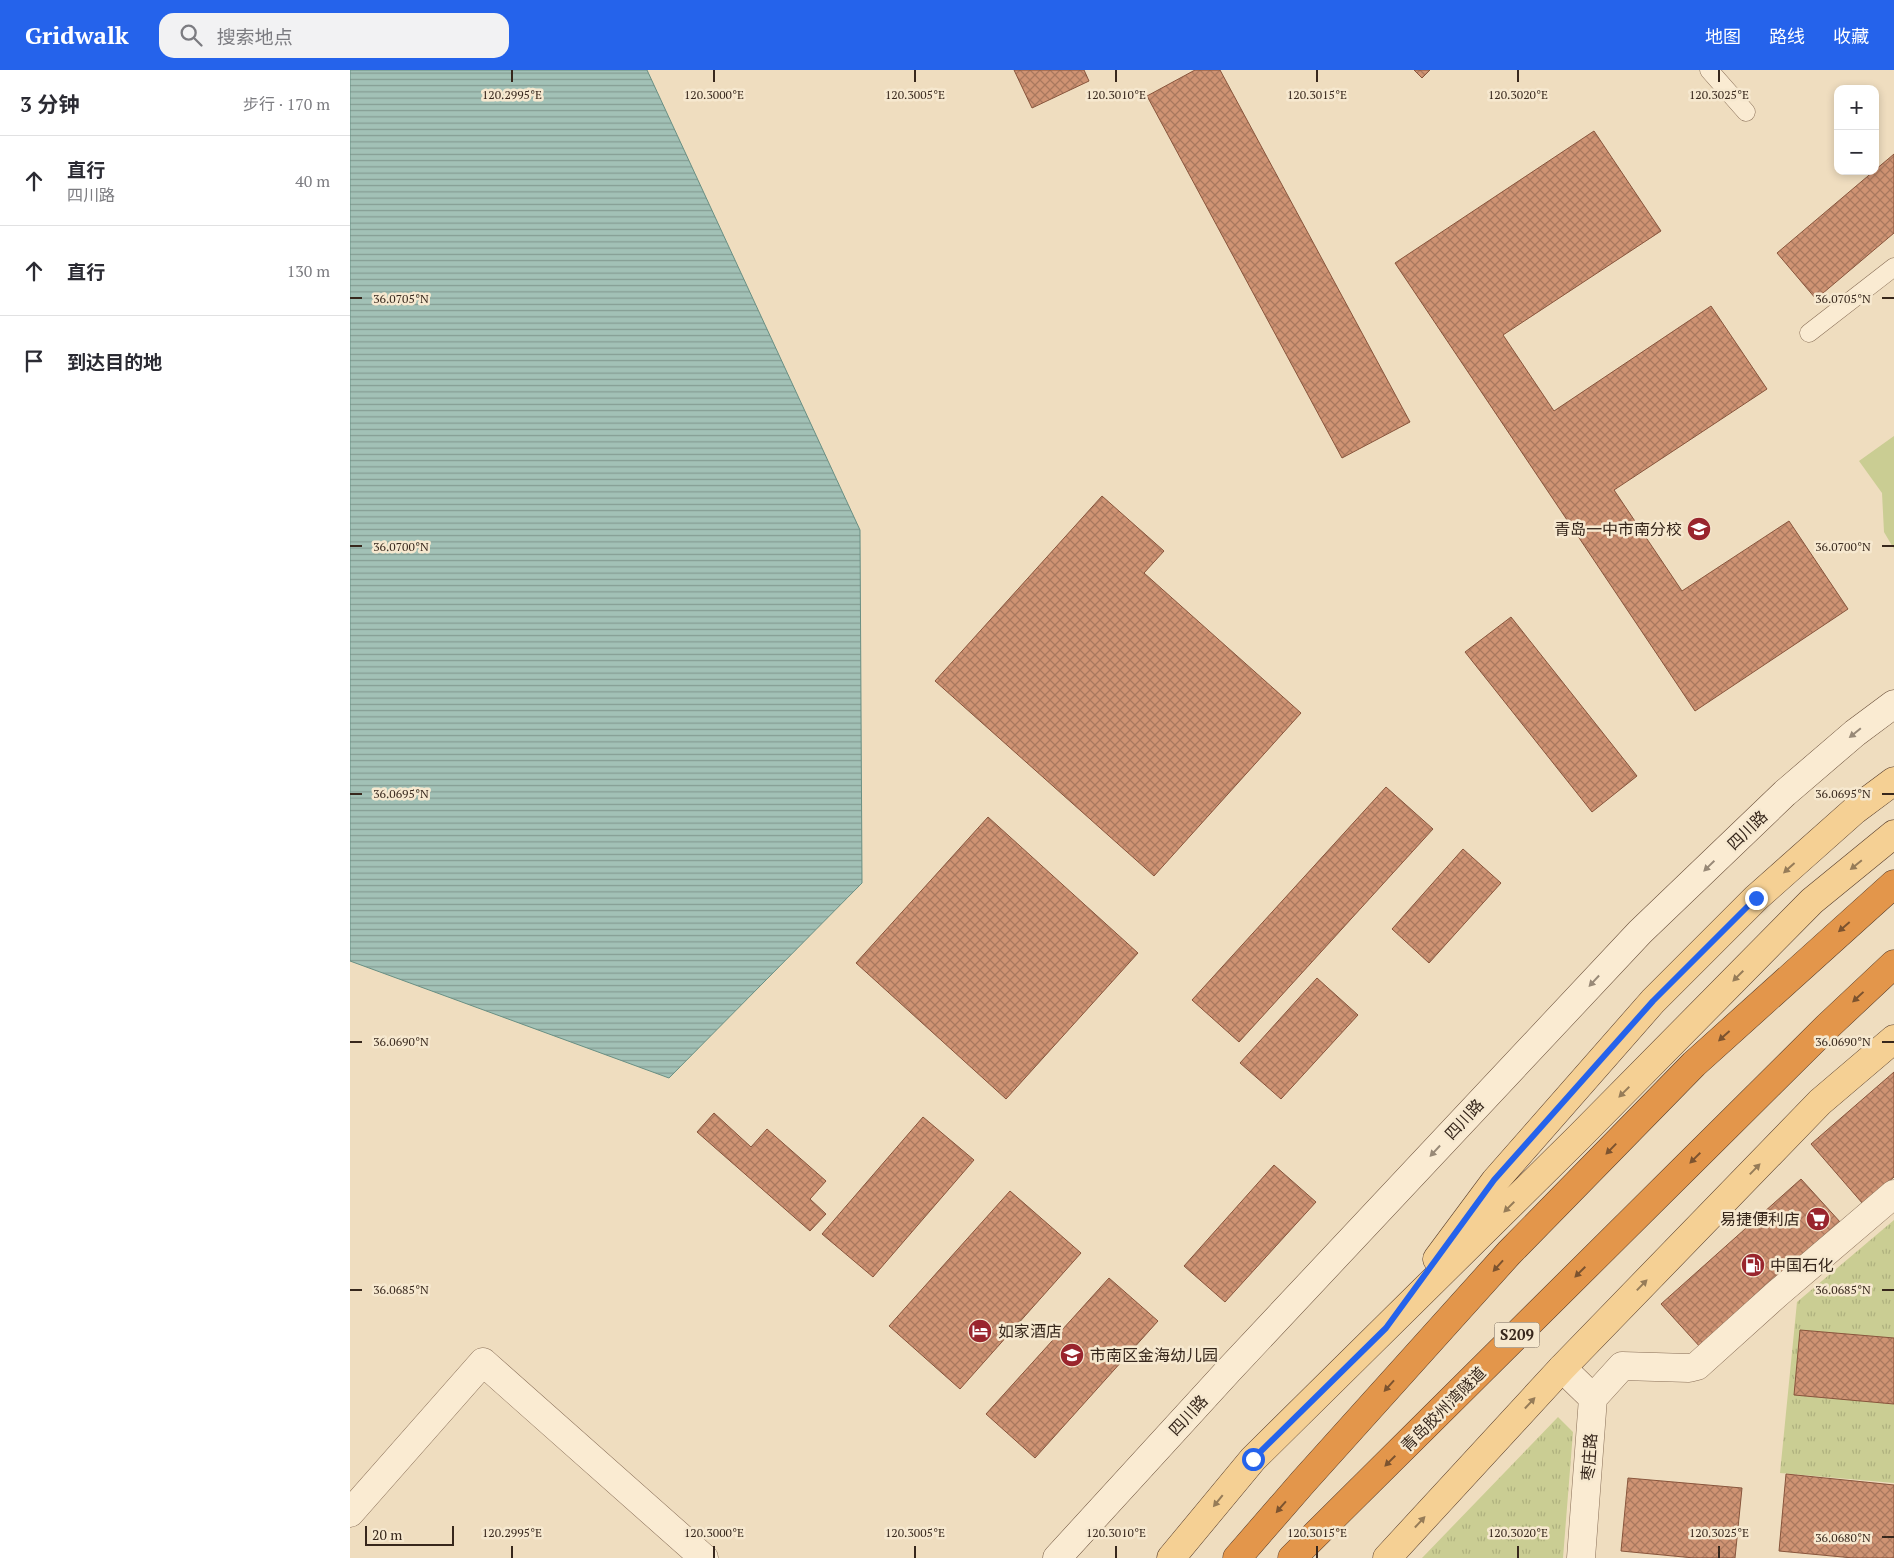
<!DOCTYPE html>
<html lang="zh">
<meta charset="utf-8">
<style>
:root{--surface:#fff;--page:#f2f2f3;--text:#2b2b33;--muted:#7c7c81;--line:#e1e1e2;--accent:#2563eb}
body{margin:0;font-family:"PT Serif","Noto Sans SC",serif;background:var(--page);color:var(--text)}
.controls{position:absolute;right:15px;top:15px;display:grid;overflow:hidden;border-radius:10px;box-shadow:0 2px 8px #0003}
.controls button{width:45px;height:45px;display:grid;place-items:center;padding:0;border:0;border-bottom:1px solid var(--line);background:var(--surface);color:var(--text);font:25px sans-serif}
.scale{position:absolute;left:15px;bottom:12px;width:89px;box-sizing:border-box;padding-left:5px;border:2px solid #37271c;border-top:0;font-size:14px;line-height:18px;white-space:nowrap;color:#37271c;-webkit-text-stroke:4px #f6e8cf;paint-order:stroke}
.stop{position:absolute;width:15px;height:15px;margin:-11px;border:4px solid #2563eb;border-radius:50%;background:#fff}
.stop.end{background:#2563eb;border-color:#fff;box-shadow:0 1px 5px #0008}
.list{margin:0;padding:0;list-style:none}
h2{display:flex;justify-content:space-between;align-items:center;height:65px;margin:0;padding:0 20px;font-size:21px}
h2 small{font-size:16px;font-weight:400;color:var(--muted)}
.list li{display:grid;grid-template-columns:32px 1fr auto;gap:15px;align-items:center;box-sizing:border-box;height:90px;padding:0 20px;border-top:1px solid var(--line)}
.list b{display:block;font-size:19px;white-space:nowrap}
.list p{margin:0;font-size:16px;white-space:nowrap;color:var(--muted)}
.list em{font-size:16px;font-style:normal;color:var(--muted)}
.icon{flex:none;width:28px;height:28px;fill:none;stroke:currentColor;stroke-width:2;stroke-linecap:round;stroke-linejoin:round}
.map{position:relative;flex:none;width:1544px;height:1488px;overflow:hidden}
header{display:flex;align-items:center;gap:30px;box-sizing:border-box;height:70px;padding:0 25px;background:var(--accent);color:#fff}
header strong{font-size:24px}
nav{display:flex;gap:28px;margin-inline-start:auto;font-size:18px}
.search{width:350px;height:45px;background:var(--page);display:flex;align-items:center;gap:12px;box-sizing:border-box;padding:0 18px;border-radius:15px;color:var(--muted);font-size:19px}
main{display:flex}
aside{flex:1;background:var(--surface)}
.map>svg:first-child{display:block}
</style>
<header>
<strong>Gridwalk</strong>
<div class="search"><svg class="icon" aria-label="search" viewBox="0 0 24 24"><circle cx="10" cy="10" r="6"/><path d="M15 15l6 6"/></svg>搜索地点</div>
<nav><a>地图</a><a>路线</a><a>收藏</a></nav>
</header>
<main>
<aside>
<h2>3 分钟<small>步行 · 170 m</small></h2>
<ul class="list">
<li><svg class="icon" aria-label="ahead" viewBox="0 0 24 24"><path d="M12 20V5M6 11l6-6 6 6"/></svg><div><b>直行</b><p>四川路</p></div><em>40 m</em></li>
<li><svg class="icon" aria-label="ahead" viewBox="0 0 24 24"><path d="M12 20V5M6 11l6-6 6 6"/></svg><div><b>直行</b></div><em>130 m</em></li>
<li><svg class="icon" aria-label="arrive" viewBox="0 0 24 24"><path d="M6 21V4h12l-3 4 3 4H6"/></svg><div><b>到达目的地</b></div></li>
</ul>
</aside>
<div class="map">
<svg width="1544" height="1488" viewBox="0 0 1544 1488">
<defs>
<pattern id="grass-tufts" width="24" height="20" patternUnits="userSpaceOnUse" patternTransform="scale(1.25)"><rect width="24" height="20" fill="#cacd93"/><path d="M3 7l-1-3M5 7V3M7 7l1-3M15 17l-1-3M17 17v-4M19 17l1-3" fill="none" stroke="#aeb07e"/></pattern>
<pattern id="water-rules" width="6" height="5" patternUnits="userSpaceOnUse" patternTransform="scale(1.25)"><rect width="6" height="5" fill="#a2c1b6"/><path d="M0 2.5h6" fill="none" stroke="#859d93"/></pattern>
<pattern id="building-cross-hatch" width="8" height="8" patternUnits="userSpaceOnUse" patternTransform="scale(1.25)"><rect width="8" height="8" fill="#cf9373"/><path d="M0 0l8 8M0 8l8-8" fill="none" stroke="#a9785e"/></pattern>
</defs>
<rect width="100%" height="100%" fill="#efddbf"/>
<path fill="url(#grass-tufts)" d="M1544,1150V1413L1430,1403L1447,1232Z
M1208,1347L1223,1362L1213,1488H1072Z"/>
<path fill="#cacd93" d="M1544,366V479L1534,462L1532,423L1509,391Z"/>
<path fill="url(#water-rules)" stroke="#698f83" d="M0,0H297L510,460L512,813L319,1008L0,891Z"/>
<path fill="url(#building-cross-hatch)" stroke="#88553c" d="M664,0H734L739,11L682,38Z
M845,0H870L1060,352L992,388L797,26Z
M1064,0H1080L1072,8Z
M1244,61L1311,161L1153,265L1204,341L1361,236L1417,319L1264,420L1332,521L1439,451L1498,539L1345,641L1045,193Z
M1544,84V163L1466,229L1427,183Z
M752,426L814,481L794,503L951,643L804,806L585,611Z
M1161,547L1287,706L1242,742L1115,582Z
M1036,717L1083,759L889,972L842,930Z
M638,747L788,883L656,1029L506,893Z
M1113,779L1151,813L1079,893L1042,859Z
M967,908L1008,945L931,1029L890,993Z
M1544,1002V1107L1513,1134L1461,1074Z
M364,1043L401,1077L417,1059L476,1111L460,1129L476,1144L460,1161L347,1062Z
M573,1047L624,1090L523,1207L472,1164Z
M924,1095L966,1132L875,1232L834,1196Z
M1451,1109L1491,1153L1351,1278L1311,1234Z
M660,1121L731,1183L610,1319L539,1256Z
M759,1208L808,1251L685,1388L636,1344Z
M1450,1260L1544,1268V1334L1444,1325Z
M1436,1404L1544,1415V1488H1503L1429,1481Z
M1278,1408L1392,1418L1385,1488H1344L1271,1481Z"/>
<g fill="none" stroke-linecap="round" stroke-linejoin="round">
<g stroke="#886e57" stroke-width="19">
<path id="lane" d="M1359,0L1396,42
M1459,263L1544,197"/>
</g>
<g stroke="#886e57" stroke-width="29">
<path id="street" d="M1212,1298L1243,1328L1231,1488
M1243,1328L1272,1296L1339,1298L1347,1296L1428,1223L1544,1124
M0,1443L133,1292L354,1488"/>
</g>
<g stroke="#6a4f3a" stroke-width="29">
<path id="secondary" d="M707,1488L879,1300L1290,862L1435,723L1505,663L1544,634"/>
</g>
<g stroke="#563c2b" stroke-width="29">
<path id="primary" d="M1087,1189L1145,1111L1303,931L1406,828L1505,740L1544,711
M821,1488L903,1389L1229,1067L1462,831L1544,764
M1037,1488L1212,1298L1470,1032L1544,969"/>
</g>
<g stroke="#563c2b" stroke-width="29">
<path id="highway" d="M887,1488L953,1412L1159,1183L1344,994L1544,814
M942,1488L1478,956L1544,894"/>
</g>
<use href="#lane" stroke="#faebd2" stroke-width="18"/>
<use href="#street" stroke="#faebd2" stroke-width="28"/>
<use href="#secondary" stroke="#faebd2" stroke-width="28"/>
<use href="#primary" stroke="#f5d094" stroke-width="28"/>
<use href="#highway" stroke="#e3964b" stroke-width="28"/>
</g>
<defs><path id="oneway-solid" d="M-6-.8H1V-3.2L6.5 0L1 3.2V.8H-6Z" transform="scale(1.25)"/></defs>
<g fill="#988977">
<use href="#oneway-solid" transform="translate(1505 663) rotate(141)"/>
<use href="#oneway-solid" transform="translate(1359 796) rotate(136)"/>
<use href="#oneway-solid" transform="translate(1244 911) rotate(133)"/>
<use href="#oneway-solid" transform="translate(1085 1081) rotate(133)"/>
</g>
<g fill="#967c58">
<use href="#oneway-solid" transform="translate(1506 795) rotate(141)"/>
<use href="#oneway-solid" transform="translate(1439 798) rotate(138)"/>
<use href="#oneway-solid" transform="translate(1388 906) rotate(135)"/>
<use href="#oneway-solid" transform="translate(1274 1022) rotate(135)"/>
<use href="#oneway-solid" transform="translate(1405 1099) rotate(-46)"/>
<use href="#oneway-solid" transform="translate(1159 1137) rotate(135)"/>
<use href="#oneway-solid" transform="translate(1292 1215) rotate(-46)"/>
<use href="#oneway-solid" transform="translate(1180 1333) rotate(-47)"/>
<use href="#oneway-solid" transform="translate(868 1431) rotate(129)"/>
<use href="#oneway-solid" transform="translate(1070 1452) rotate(-47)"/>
</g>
<g fill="#7c532f">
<use href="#oneway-solid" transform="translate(1494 857) rotate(139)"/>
<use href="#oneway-solid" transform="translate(1508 927) rotate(137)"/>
<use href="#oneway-solid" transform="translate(1374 966) rotate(138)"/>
<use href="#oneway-solid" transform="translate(1261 1079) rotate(134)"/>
<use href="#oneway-solid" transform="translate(1345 1088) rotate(135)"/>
<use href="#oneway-solid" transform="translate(1148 1196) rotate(132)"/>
<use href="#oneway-solid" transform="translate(1230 1202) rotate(135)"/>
<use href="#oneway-solid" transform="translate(1039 1316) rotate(132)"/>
<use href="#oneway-solid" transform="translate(1040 1391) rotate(135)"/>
<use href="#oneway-solid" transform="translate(931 1437) rotate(131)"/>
</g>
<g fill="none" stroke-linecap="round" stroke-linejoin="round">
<path stroke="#2563eb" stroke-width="6" d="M903,1389L1036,1258L1144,1110L1303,931L1406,828"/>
</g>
<path fill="none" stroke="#37271c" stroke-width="2" d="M162,0V12M364,0V12M565,0V12M766,0V12M967,0V12M1168,0V12M1369,0V12M0,228H12M1532,228H1544M0,476H12M1532,476H1544M0,724H12M1532,724H1544M0,972H12M1532,972H1544M0,1220H12M1532,1220H1544M1532,1467H1544M162,1476V1488M364,1476V1488M565,1476V1488M766,1476V1488M967,1476V1488M1168,1476V1488M1369,1476V1488"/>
<defs>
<g id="school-disc" transform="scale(1.25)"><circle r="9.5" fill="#99252d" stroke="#f6e8cf"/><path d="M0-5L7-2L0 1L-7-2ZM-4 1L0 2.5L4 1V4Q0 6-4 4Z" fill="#fff"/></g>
<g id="supermarket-disc" transform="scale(1.25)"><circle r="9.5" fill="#99252d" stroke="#f6e8cf"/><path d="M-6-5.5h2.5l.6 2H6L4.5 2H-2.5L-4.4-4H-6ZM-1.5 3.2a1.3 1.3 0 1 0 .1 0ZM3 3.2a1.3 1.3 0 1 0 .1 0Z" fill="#fff"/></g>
<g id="fuel-disc" transform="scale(1.25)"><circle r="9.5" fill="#99252d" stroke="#f6e8cf"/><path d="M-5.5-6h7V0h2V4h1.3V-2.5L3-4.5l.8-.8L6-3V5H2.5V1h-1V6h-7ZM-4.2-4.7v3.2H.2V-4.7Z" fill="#fff"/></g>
<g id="hotel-disc" transform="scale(1.25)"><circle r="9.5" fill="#99252d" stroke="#f6e8cf"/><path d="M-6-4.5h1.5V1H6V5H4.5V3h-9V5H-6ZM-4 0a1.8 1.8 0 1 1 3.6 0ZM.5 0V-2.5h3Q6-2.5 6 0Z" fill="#fff"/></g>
</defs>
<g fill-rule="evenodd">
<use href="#school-disc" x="1349" y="459"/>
<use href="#supermarket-disc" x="1468" y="1149"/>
<use href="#fuel-disc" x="1403" y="1195"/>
<use href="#hotel-disc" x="630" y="1261"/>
<use href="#school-disc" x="722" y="1285"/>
</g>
<g text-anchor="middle" stroke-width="5" stroke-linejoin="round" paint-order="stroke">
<rect fill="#f6e8cf" stroke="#706152" stroke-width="1" x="1144.5" y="1252.5" width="45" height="25" rx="4"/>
<g font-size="15" font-weight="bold" fill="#37271c">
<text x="1167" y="1270">S209</text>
</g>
<g font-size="16" fill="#37271c" stroke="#f6e8cf" text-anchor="start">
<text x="1332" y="465" text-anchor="end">青岛一中市南分校</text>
<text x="1450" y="1155" text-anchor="end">易捷便利店</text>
<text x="1420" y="1201">中国石化</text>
<text x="648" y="1267">如家酒店</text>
<text x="740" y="1291">市南区金海幼儿园</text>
</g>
<g font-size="16" fill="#37271c" stroke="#f6e8cf">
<text transform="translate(1397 760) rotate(-44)" y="6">四川路</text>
<text transform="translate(1114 1049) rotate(-47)" y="6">四川路</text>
<text transform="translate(1093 1339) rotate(-45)" y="6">青岛胶州湾隧道</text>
<text transform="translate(838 1345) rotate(-47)" y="6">四川路</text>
<text transform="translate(1239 1387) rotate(-86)" y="6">枣庄路</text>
</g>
</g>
<g font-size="12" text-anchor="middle" fill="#37271c" stroke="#f6e8cf" stroke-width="5" stroke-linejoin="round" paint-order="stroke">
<text x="162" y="29">120.2995°E</text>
<text x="364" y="29">120.3000°E</text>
<text x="565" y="29">120.3005°E</text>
<text x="766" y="29">120.3010°E</text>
<text x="967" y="29">120.3015°E</text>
<text x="1168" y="29">120.3020°E</text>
<text x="1369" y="29">120.3025°E</text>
<text x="51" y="233">36.0705°N</text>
<text x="1493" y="233">36.0705°N</text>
<text x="51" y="481">36.0700°N</text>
<text x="1493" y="481">36.0700°N</text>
<text x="51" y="728">36.0695°N</text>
<text x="1493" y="728">36.0695°N</text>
<text x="51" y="976">36.0690°N</text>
<text x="1493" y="976">36.0690°N</text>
<text x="51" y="1224">36.0685°N</text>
<text x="1493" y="1224">36.0685°N</text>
<text x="162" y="1467">120.2995°E</text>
<text x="364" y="1467">120.3000°E</text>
<text x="565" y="1467">120.3005°E</text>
<text x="766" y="1467">120.3010°E</text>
<text x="967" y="1467">120.3015°E</text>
<text x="1168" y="1467">120.3020°E</text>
<text x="1369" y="1467">120.3025°E</text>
<text x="1493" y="1472">36.0680°N</text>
</g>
</svg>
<div class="controls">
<button>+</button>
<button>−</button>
</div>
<div class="scale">20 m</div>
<div class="stop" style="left:903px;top:1389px"></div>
<div class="stop end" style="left:1406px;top:828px"></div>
</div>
</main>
